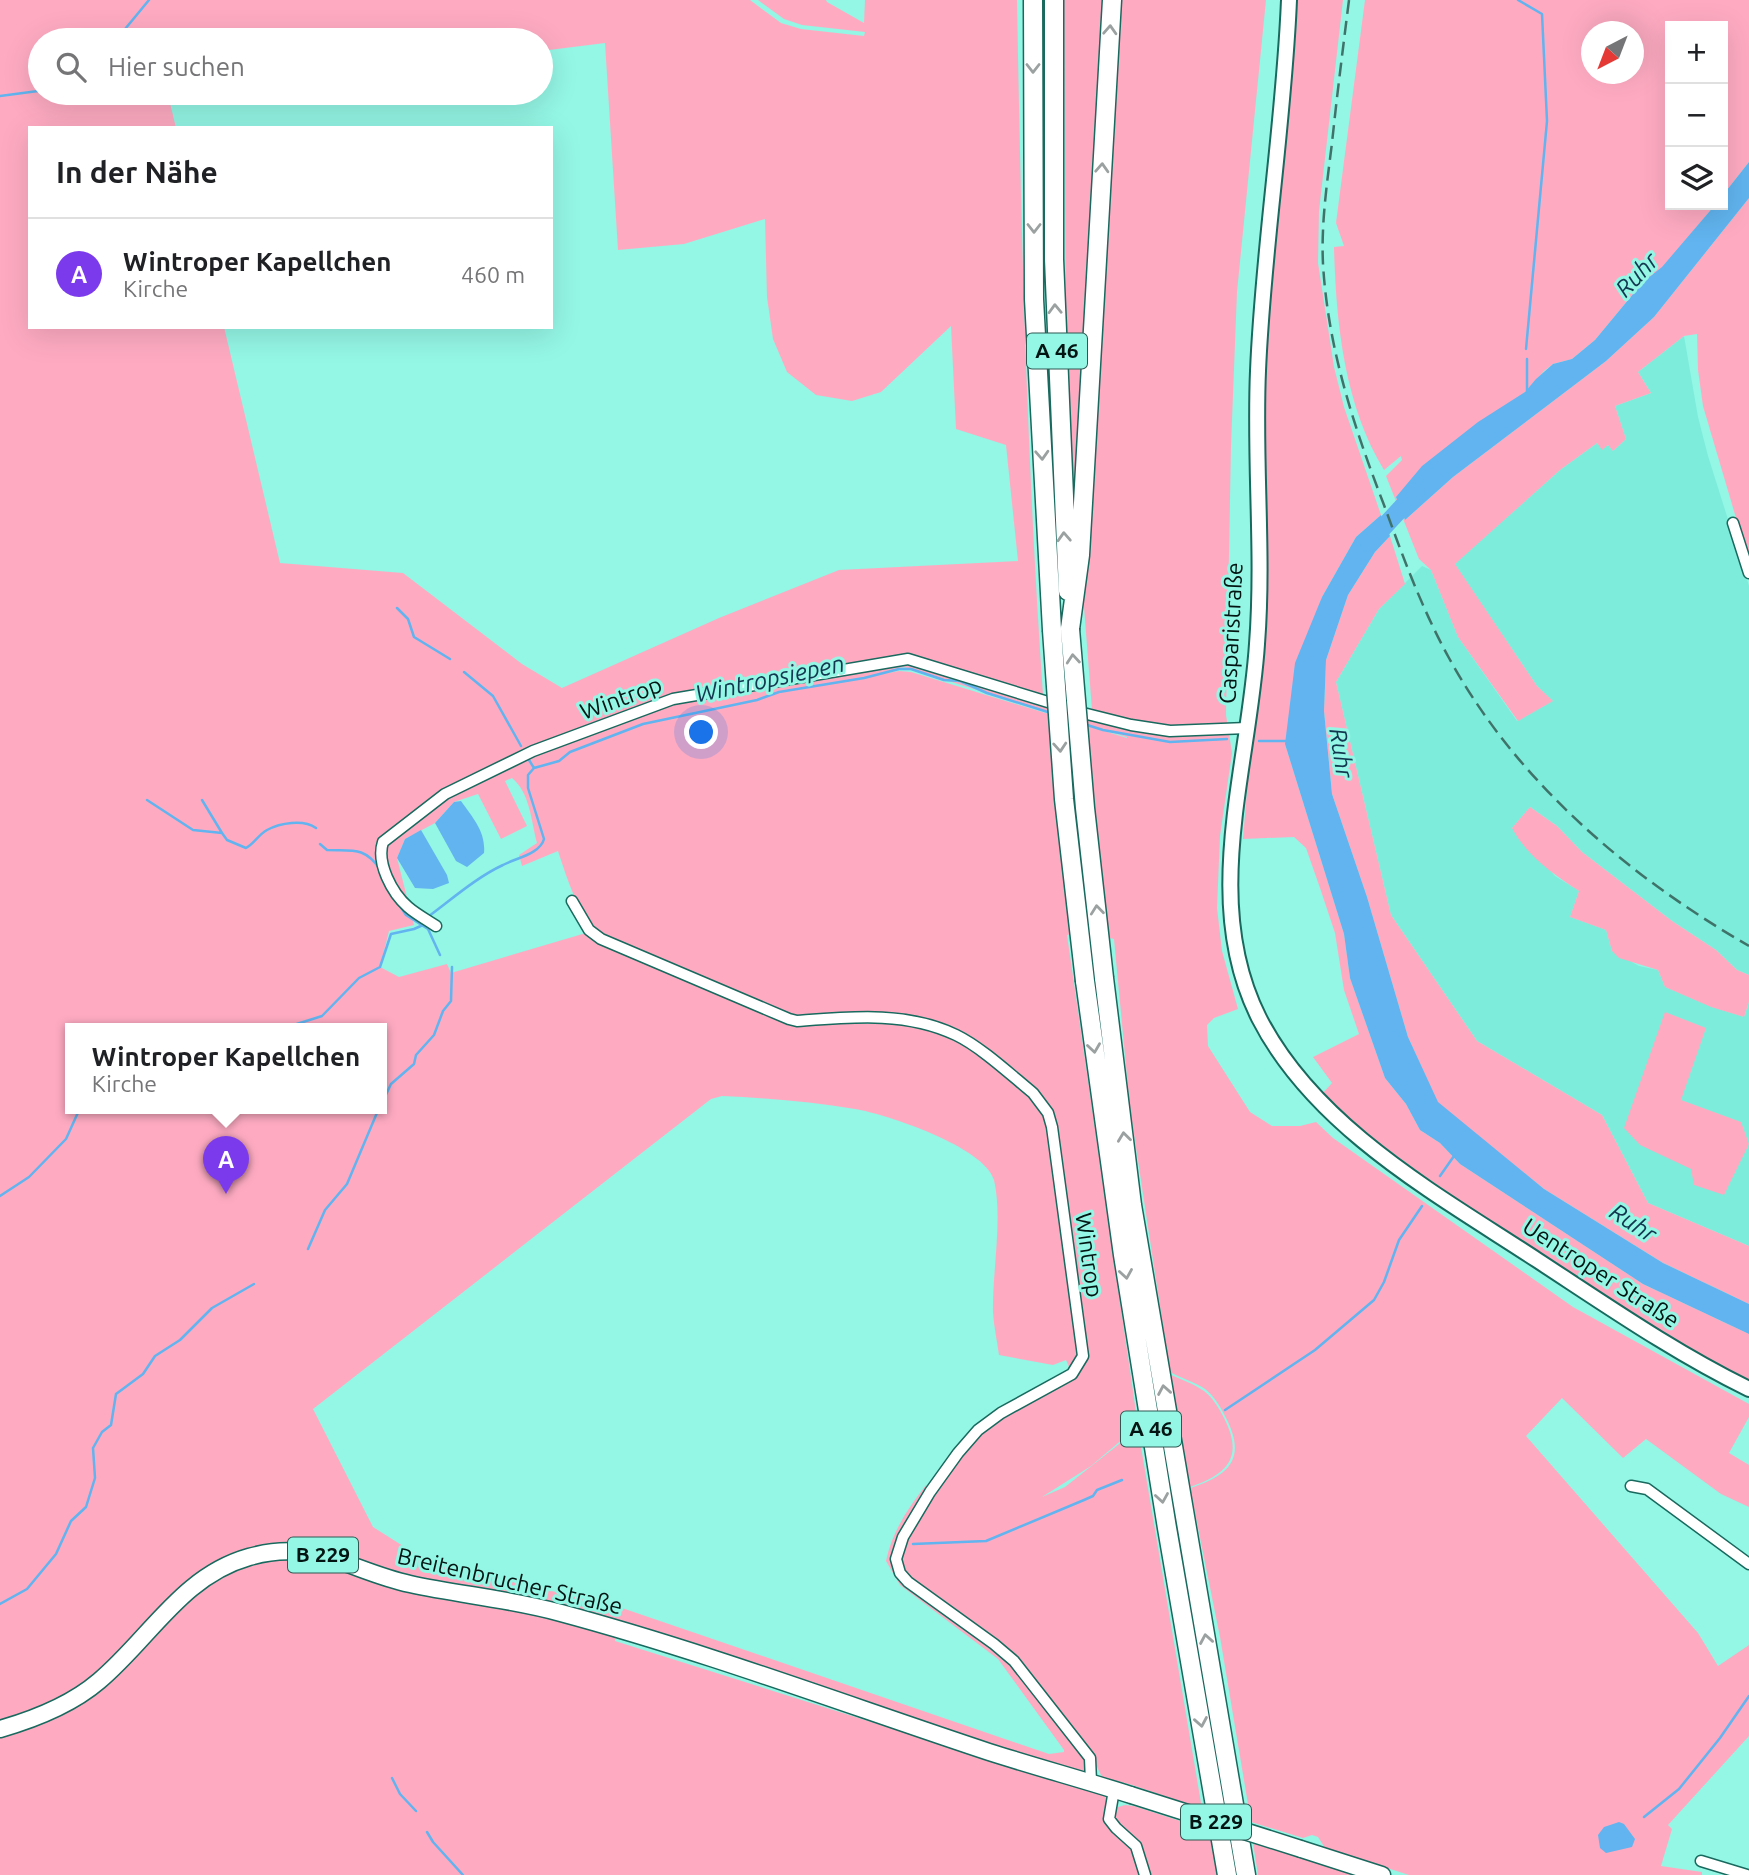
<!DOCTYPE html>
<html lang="de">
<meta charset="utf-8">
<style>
:root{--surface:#fff;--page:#f2f2f2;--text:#202124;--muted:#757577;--line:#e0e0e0;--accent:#7c3aed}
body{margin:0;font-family:Ubuntu,sans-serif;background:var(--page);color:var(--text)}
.controls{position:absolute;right:21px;top:21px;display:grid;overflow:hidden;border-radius:0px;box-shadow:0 7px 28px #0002}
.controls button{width:63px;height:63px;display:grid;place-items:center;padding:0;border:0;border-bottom:2px solid var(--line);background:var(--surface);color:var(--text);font:35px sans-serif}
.compass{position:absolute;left:1581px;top:21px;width:63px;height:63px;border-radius:50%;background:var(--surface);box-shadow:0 7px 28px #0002;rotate:222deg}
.you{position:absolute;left:702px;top:733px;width:24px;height:24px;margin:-18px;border:5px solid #fff;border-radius:50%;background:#1a73e8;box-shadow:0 0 0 10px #1a73e833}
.badge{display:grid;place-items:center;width:46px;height:46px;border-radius:50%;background:var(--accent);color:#fff;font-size:23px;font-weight:700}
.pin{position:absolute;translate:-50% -58px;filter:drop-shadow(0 2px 4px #0008)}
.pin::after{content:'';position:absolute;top:37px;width:24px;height:21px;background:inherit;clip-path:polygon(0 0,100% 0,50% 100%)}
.popup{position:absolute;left:65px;top:1023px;width:322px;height:91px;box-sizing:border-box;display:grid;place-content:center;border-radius:0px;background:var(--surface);filter:drop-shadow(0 2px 5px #0005);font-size:23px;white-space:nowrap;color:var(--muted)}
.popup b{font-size:26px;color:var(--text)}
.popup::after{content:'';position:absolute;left:50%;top:100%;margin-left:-14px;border:14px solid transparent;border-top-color:var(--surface)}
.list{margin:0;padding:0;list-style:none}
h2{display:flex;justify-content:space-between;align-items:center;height:91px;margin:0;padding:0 28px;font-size:30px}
h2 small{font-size:23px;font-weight:400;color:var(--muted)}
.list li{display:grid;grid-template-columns:46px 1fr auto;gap:21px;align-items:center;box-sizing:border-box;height:112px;padding:0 28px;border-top:2px solid var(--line)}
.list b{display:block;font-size:26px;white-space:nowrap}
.list p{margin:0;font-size:23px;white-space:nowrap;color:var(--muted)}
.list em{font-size:23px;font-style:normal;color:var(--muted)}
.icon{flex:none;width:38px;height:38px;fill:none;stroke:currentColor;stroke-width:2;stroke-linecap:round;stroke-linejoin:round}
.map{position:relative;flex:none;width:1749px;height:1875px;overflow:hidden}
.search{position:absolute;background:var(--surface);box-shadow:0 7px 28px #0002;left:28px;top:28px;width:525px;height:77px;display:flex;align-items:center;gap:18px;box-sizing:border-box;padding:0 24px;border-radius:38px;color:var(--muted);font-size:26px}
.panel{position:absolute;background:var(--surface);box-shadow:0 7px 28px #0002;left:28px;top:126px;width:525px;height:203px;border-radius:0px}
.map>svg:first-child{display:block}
</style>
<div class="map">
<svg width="1749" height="1875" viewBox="0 0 1749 1875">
<rect width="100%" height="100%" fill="#94f6e5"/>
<path fill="#7decda" d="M1684,336L1698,417L1708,456L1749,586V975L1737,970L1716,950L1672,921L1582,852L1557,826L1530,807L1512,828L1555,876L1579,891L1570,917L1606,930L1612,951L1639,966L1658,970L1665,987L1712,1007L1744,1017L1749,1002V1246L1648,1203L1602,1115L1477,1041L1391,915L1336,682L1379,609L1422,566L1431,570L1458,637L1517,721L1552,701L1537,686L1454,564L1560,470L1597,443L1602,449L1608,445L1613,451L1626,439L1615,406L1651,393L1638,372Z"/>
<path fill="#feabc2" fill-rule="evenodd" d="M0,0H750L781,23L801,29L864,36L865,32L802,25L784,19L758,0H826L827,2L864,23L865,0H1017C1021,232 1027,464 1043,695L1092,710L1083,594L1117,0H1266L1237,292L1231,446L1226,715L1232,753L1220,836L1217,908L1222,951L1238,1009L1214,1018L1207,1025L1208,1046L1250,1112L1272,1126H1300L1316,1122L1333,1138L1573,1307L1749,1404V1417L1729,1453L1749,1465V1507L1721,1494L1646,1439L1623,1458L1562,1398L1526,1436L1698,1633L1718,1666L1749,1645V1736L1668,1825L1672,1829L1661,1866L1702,1872V1875H1409L1325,1848L1318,1837L1312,1835L1303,1838L1251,1822L1220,1637L1190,1488C1231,1475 1247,1457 1225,1416C1220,1406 1214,1396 1205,1389C1195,1382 1181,1378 1170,1372L1130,1108L1114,939L1083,932L1067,935L1138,1426L1091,1466L1042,1497L1065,1487L1138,1429L1202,1809L1132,1785L1102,1777L1095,1763L1085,1751L1080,1754L1084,1759L1085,1770L1082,1773L618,1624L615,1641L982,1757L1101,1792L1106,1798C1104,1828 1117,1827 1133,1849C1139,1855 1140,1867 1142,1875H0ZM40,40H541V51L605,43L618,250L684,244L765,219L767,297L773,339L787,372L816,395L852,401L881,392L951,326L956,429L1006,445L1018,561L839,570L719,618L562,688L522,664L403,573L280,563L224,327H30V128H176L169,99L215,93H40ZM904,667L1127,737V738L911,672L899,671L866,677ZM512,778C530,793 531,820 537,843L519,855L522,866L558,851C568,881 578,916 603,937L795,1018L913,1016L965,1034L1038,1092L1034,1100L956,1036L911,1024L794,1023L586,933L451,973L447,964L399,977L380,967L389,931L414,925L397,858L405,839L435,823L454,802L478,794L501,839L527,826L505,781ZM70,1028H382V1108H70ZM722,1096C766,1098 812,1102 855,1109C886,1114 985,1147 994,1180C1003,1219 992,1272 993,1313C994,1327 997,1341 999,1355L1053,1365L1066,1360L1070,1369L1076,1357L1083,1367L1001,1416L977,1436L936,1487L929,1489L926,1485C908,1508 892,1532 886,1561L900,1585L998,1659L1064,1750V1752L1049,1754L622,1608L440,1564L411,1551L373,1527L313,1409L711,1099Z
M1064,0H1108L1074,511L1066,343Z
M1297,0H1343L1319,211L1318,263L1334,367L1344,407L1381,515L1356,537L1322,597L1311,630L1285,744L1344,934L1350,978L1385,1078L1406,1104L1420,1130L1440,1143L1460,1164L1643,1284L1749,1334V1381C1684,1347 1624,1308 1563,1268C1480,1214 1397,1162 1321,1095L1332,1083L1313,1057L1359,1034L1344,990L1335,933L1320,888L1306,848L1294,837L1243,839L1252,731L1263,540L1267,291L1296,37Z
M1365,0H1749V162L1723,195V26H1670V205H1715L1662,268L1643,282L1595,340L1572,359L1553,364L1544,371L1525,392L1396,497L1405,520L1453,477L1606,361L1654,317L1749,198V562L1703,406L1698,370L1697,334L1684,336L1638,372L1651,393L1615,406L1626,439L1613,451L1608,445L1602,450L1597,443L1560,470L1455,564L1537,686L1553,701L1518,721L1458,637L1431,570L1419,559L1386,476L1402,460L1401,456L1384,470C1344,404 1336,323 1334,247L1344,246L1336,223ZM1592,32H1634V74H1592Z
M1390,536L1405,584L1379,609L1336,682L1391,915L1477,1041L1602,1115L1648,1203L1749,1246V1304L1663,1263L1544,1189L1438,1103L1408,1037L1367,897L1332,794L1324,711L1326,660L1348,595L1375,552Z
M1530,807L1557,826L1582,852L1672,921L1716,950L1737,970L1749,975V1002L1744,1017L1711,1007L1665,987L1658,970L1619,958L1612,951L1606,930L1570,917L1579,891C1552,873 1527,856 1512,828Z
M1665,1012L1706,1028L1681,1100L1741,1122L1749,1144L1724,1195L1694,1185L1691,1169L1640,1145L1624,1128Z
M1169,1374C1180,1379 1194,1384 1204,1391C1213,1398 1219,1408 1224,1418C1244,1457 1228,1474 1190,1487Z
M1125,1805L1134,1806L1211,1831L1219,1875H1149L1114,1821L1112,1813L1115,1808Z
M1253,1843L1355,1875H1258Z"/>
<path fill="#61b4ef" d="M1749,162V198L1654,317L1606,361L1453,477L1405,520L1396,497L1422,466L1478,422L1525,392L1536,379L1553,364L1572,359L1595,340L1643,282L1662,267L1715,205H1723V195Z
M1381,515L1390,536L1375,552L1348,595L1326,660L1324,711L1332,794L1367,897L1408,1037L1438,1102L1544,1189L1663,1263L1749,1304V1334L1643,1284L1460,1164L1440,1143L1420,1130L1406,1104L1385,1078L1350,978L1344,934L1285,744L1295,663L1322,597L1356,537Z
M461,801C473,818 486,832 484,853L467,867L456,861L435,823L454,802Z
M421,830L447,875L449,883L433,889L415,888L397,858L405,839Z
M1619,1822L1624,1824L1635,1839L1632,1847L1606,1853L1600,1848L1598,1835L1604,1827Z"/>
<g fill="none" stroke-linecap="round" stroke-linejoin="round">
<path stroke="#61b4ef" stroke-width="2.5" d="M1518,0L1542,14L1547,121L1526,349
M116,40L149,0
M0,96L38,91
M1527,359V391
M397,608L408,619L414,637L450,659
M464,672L493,696L521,746
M1084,724L1103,730L1170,742L1227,739
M1259,741H1288
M529,760L534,768
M147,800L193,830L222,833L227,840L246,848C254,844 258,835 267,830C280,823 303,819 316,828
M202,800L222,833
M320,844L327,850C352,851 364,846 380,869
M398,903L406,915L428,929L440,955
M429,916C452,899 477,877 503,865C516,858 540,854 544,839L528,788V775L534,768L559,761L570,752L643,724L757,700L779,692L864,678L899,669H911L944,680L960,681L987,693L1051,713
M284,1028L322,1016L359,978L380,967L391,934L414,929L423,925
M382,1103L391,1084L414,1064L416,1055L434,1035L443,1011L451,1001L452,967
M1440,1176L1454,1156
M0,1196L29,1177L66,1139L80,1108
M308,1249L325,1210L347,1184L379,1108
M1225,1410L1315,1350L1374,1300L1384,1282L1399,1240L1422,1206
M913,1544L986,1541L1084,1500L1093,1496L1097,1490L1122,1480
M0,1604L27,1589L56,1554L71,1521L86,1507L95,1478L93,1448L102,1432L111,1425L116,1394L143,1374L155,1356L180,1340L212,1308L254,1284
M392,1778L400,1794L416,1811
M1644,1817L1679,1789L1720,1738L1749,1696
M427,1832L433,1842L463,1875"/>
<path stroke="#61b4ef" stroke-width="18" d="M1369,543L1416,492"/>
<g stroke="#18695e" stroke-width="13">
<path id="street" d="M1733,523L1749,573
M1075,711L1131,725L1170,731L1247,728
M572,901L589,930L601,939L789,1019L797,1021C850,1017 906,1011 956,1035C981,1047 1011,1075 1033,1093L1048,1113L1052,1127L1083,1356L1072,1374L1001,1413L978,1430L958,1453L930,1492L903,1537L896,1559L900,1573L908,1582L994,1644L1014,1661L1090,1758L1091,1782
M436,926C427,920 416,914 408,907C392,893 376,863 383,842L445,794L533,751L673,699L908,659L1061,706
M1631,1486L1647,1489L1749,1564
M1114,1790L1109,1819L1116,1828L1136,1846L1145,1875
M1701,1861L1747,1875"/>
</g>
<g stroke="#18695e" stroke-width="18">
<path id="secondary" d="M1289,0C1284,124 1263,247 1258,371C1254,462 1264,553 1257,644C1249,768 1200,901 1259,1018C1315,1128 1438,1195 1537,1260C1606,1305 1675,1353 1749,1389"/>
</g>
<g stroke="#18695e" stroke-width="19">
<path id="primary" d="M0,1729C35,1719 71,1705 99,1681C150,1638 182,1576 249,1557C315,1538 350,1571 410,1584C460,1595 511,1599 561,1613C706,1652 847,1705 989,1752C1036,1767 1084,1780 1131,1795
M1301,1849L1382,1875"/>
</g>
<g stroke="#18695e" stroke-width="21">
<path id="highway" d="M1033,0L1034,299L1052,630
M1054,0V259L1068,591
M1070,629L1080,555L1112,0
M1104,978L1132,1205L1246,1875
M1085,981L1123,1255L1167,1528L1227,1875"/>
</g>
<use href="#street" stroke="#fff" stroke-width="10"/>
<use href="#secondary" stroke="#fff" stroke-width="14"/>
<use href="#primary" stroke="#fff" stroke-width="16"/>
<use href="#highway" stroke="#fff" stroke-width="18"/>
<path stroke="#3f736a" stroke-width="2.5" stroke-dasharray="14 7" stroke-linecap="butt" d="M1349,0C1343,48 1337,95 1332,143C1327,183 1321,224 1323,264C1328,349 1354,427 1384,505C1403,557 1422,609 1449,658C1517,782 1628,876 1749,946"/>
<g stroke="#18695e" stroke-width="19" stroke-linecap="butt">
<path id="primary-bridge" d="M1131,1795L1301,1849"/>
</g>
<g stroke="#18695e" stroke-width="21" stroke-linecap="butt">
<path id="highway-bridge" d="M1070,629L1085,808L1104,978
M1052,630L1064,799L1085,981"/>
</g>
<use href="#primary-bridge" stroke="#fff" stroke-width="16"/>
<use href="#highway-bridge" stroke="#fff" stroke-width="18"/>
</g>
<defs><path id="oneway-chevron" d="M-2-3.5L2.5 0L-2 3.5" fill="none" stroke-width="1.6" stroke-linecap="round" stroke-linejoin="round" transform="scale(1.75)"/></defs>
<g stroke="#9aa1a0">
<use href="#oneway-chevron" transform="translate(1110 30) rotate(-87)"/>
<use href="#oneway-chevron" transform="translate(1033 68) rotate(90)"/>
<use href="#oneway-chevron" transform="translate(1102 168) rotate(-87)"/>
<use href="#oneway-chevron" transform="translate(1034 228) rotate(90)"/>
<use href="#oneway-chevron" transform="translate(1055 309) rotate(-92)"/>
<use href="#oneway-chevron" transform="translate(1042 455) rotate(87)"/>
<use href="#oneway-chevron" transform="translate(1064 537) rotate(-93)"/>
<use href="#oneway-chevron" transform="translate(1073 659) rotate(-95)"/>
<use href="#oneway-chevron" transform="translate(1060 747) rotate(86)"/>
<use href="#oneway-chevron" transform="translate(1097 910) rotate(-96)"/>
<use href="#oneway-chevron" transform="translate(1094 1048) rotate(82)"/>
<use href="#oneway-chevron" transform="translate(1124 1137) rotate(-97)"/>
<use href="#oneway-chevron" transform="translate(1126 1274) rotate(81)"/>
<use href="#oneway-chevron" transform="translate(1164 1390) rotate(-100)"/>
<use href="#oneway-chevron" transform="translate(1162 1498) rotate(81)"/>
<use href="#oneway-chevron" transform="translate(1206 1639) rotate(-100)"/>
<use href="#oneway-chevron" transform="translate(1201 1722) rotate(80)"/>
</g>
<g text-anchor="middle" stroke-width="6" stroke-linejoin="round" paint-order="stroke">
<g fill="#94f6e5" stroke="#2e5851" stroke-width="2">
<rect x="1027" y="333.5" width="60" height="35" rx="5"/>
<rect x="1121" y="1411.5" width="60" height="35" rx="5"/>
<rect x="288" y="1537.5" width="70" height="35" rx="5"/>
<rect x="1181" y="1804.5" width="70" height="35" rx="5"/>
</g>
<g font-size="21" font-weight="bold" fill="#021512">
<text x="1057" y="358">A 46</text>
<text x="1151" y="1436">A 46</text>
<text x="323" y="1562">B 229</text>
<text x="1216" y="1829">B 229</text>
</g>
<g font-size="23" fill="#021512" stroke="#94f6e5">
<text transform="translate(1231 633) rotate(-87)" y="8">Casparistraße</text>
<text transform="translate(621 698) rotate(-20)" y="8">Wintrop</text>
<text transform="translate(1089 1255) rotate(82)" y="8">Wintrop</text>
<text transform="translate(1601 1273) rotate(33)" y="8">Uentroper Straße</text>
<text transform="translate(510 1581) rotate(13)" y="8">Breitenbrucher Straße</text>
</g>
<g font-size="24" font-style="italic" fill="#13374f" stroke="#94f6e5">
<text transform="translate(1637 275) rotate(-47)" y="8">Ruhr</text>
<text transform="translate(770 679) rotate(-12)" y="8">Wintropsiepen</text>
<text transform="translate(1341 753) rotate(81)" y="8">Ruhr</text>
<text transform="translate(1633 1223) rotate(33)" y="8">Ruhr</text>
</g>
</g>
</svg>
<div class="controls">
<button>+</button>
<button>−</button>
<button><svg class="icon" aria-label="layers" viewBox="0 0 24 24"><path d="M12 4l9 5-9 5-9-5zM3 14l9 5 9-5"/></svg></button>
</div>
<svg class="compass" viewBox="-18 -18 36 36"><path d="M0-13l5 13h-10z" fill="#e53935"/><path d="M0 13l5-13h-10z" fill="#757577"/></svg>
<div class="you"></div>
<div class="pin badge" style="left:226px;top:1194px">A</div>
<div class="popup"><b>Wintroper Kapellchen</b>Kirche</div>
<div class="search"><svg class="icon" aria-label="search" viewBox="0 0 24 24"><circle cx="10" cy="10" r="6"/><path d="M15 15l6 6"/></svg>Hier suchen</div>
<section class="panel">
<h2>In der Nähe<small></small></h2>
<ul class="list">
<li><span class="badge">A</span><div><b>Wintroper Kapellchen</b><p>Kirche</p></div><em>460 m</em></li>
</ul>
</section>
</div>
